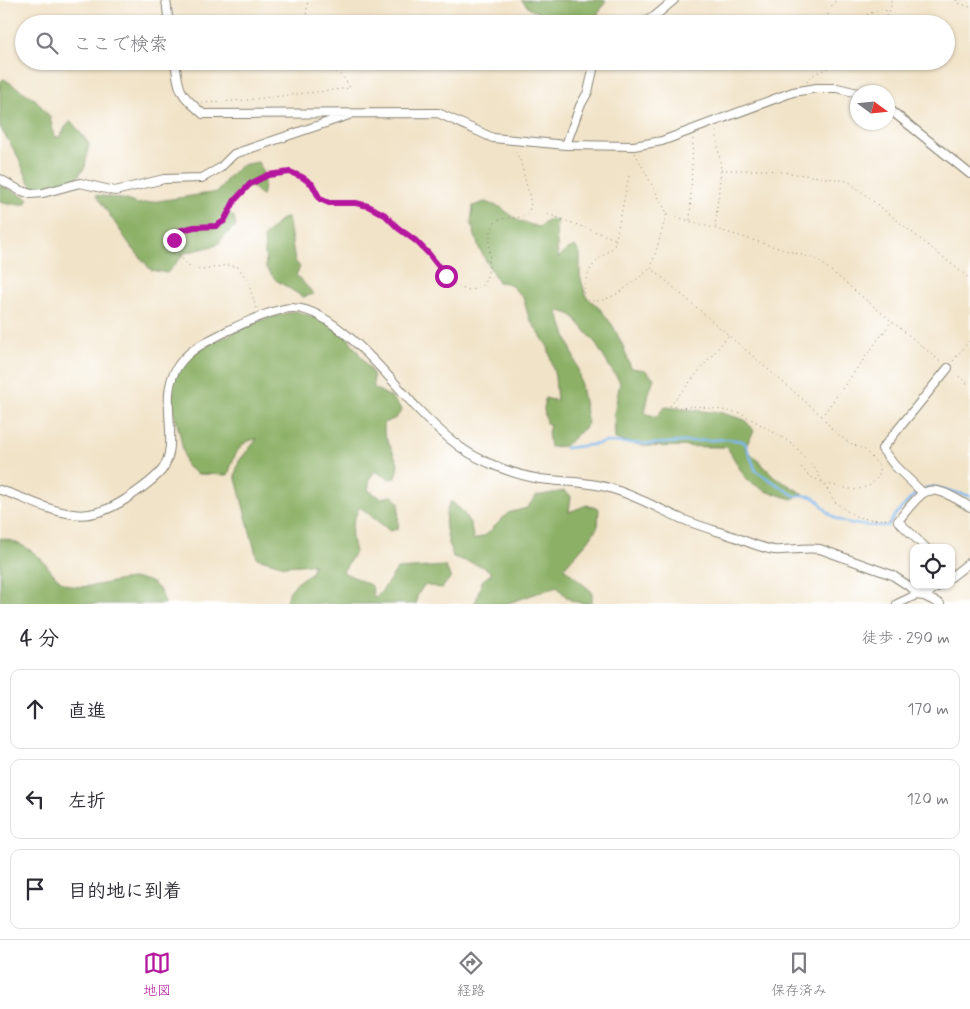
<!DOCTYPE html>
<html lang="ja">
<meta charset="utf-8">
<style>
:root{--surface:#fff;--page:#f7f7f7;--text:#2b2b33;--muted:#7c7c81;--line:#e1e1e2;--accent:#b5179e}
body{margin:0;font-family:Mynerve,"Klee One",sans-serif;background:var(--page);color:var(--text)}
.controls{position:absolute;right:15px;bottom:15px;display:grid;overflow:hidden;border-radius:10px;box-shadow:0 1px 4px #0004}
.controls button{width:45px;height:45px;display:grid;place-items:center;padding:0;border:0;border-bottom:1px solid var(--line);background:var(--surface);color:var(--text);font:25px sans-serif}
.compass{position:absolute;left:850px;top:85px;width:45px;height:45px;border-radius:50%;background:var(--surface);box-shadow:0 1px 4px #0004;rotate:105deg}
.stop{position:absolute;width:15px;height:15px;margin:-11px;border:4px solid #b5179e;border-radius:50%;background:#fff}
.stop.end{background:#b5179e;border-color:#fff;box-shadow:0 1px 5px #0008}
.list{margin:0;padding:0;list-style:none}
h2{display:flex;justify-content:space-between;align-items:center;height:65px;margin:0;padding:0 20px;font-size:21px}
h2 small{font-size:16px;font-weight:400;color:var(--muted)}
.list li{display:grid;grid-template-columns:32px 1fr auto;gap:15px;align-items:center;box-sizing:border-box;height:80px;margin:0 10px 10px;padding:0 10px;border:1px solid var(--line);border-radius:10px}
.list b{display:block;font-size:19px;white-space:nowrap}
.list em{font-size:16px;font-style:normal;color:var(--muted)}
.icon{flex:none;width:28px;height:28px;fill:none;stroke:currentColor;stroke-width:2;stroke-linecap:round;stroke-linejoin:round}
.map{position:relative;flex:none;width:970px;height:604px;overflow:hidden}
.search{position:absolute;background:var(--surface);box-shadow:0 1px 4px #0004;left:15px;right:15px;top:15px;height:55px;display:flex;align-items:center;gap:12px;box-sizing:border-box;padding:0 18px;border-radius:28px;color:var(--muted);font-size:19px}
.sheet{height:335px;background:var(--surface)}
nav{display:flex;justify-content:space-around;align-items:center;box-sizing:border-box;height:70px;border-top:1px solid var(--line);background:var(--surface);font-size:14px;color:var(--muted)}
nav a{display:grid;justify-items:center;gap:2px}
nav .on{color:var(--accent)}
.map>svg:first-child{display:block}
</style>
<div class="map">
<svg width="970" height="604" viewBox="0 0 970 604">
<rect width="100%" height="100%" fill="#fff"/>
<filter id="ink" filterUnits="userSpaceOnUse"><feTurbulence type="fractalNoise" baseFrequency=".02" numOctaves="2"/><feDisplacementMap in="SourceGraphic" scale="10" xChannelSelector="R" yChannelSelector="G"/><feConvolveMatrix kernelMatrix="1 2 1 2 8 2 1 2 1" color-interpolation-filters="sRGB"/></filter>
<filter id="wash" filterUnits="userSpaceOnUse"><feTurbulence type="fractalNoise" baseFrequency=".0096" numOctaves="4" result="noise"/><feDisplacementMap in="SourceGraphic" scale="20" xChannelSelector="R" yChannelSelector="G"/><feGaussianBlur stdDeviation="1.12" result="paint"/><feColorMatrix in="noise" values="0 0 0 0 0 0 0 0 0 0 0 0 0 0 0 0 0 1.4 0 .05"/><feComposite in="paint" operator="in"/></filter>
<g filter="url(#wash)">
<rect width="100%" height="100%" fill="#f1e3c8"/>
<path fill="#8cb066" stroke="#546641" d="M521,0H606L596,18L582,24H563L530,9Z
M4,79L36,100L50,117L54,136L60,137L66,126L71,121L89,144L85,167L76,179L36,191L28,180L17,155L0,127V82Z
M258,162C265,173 265,184 262,196L252,187L238,190L224,211L234,217L236,226L225,235L217,245L185,253L167,273L151,270L130,245L96,195L122,199L138,204L218,192L229,176L242,165Z
M0,185L28,198L25,204H8L0,202Z
M485,202L500,207L519,221L539,227L550,219L558,221L556,228L558,258L568,249L575,246L580,254V276L586,296L601,310L613,326L623,346L631,368L645,370L654,378L649,393L645,413L656,417L665,407L722,413L745,420L754,431L745,448L775,477L803,494L792,499L765,491L746,479L727,447L644,446L615,439L614,414L620,382L611,369L594,341L572,315L557,310L578,369L588,424L565,446L550,447L548,433L550,425L546,423L544,409L545,398L557,401L555,377L548,347L529,318L523,297L508,283L498,282L479,248L471,223L473,206Z
M288,217L295,261L300,267L296,275L314,294L303,297L276,280L266,268L264,237L280,220Z
M295,311L322,320L349,339L373,374L374,388L391,397L402,410L396,418L384,423V433L398,463L396,478L389,479L375,471L370,478L368,490L381,498L393,496L399,502L398,529L390,531L360,507C350,525 350,533 355,552L343,572L372,586L374,599L382,591L397,569L445,566L451,577L442,588L424,585L417,596L416,604H286C286,590 300,579 311,573L314,564L285,566L257,558L235,475L239,461L257,439C237,441 234,458 228,475L198,474L186,466L180,435L171,401L172,383L183,362L195,351L259,321Z
M564,491L571,496L569,512L587,505L599,509L598,526L589,540L564,568L592,592V603C572,604 568,600 557,586L506,604H472L476,601L482,581L492,573L484,567L453,557C448,538 440,520 451,501L462,511L470,523L474,540L486,535L508,513L527,508L536,496Z
M0,538C16,541 32,549 43,561C52,571 58,583 72,586C103,592 155,557 165,604H0Z"/>
<g fill="none" stroke-linecap="round" stroke-linejoin="round">
<path stroke="#7cb7ee" stroke-width="2.5" d="M566,448L598,444L606,442L651,444L727,439L742,441L745,443L756,471L795,496C825,492 817,509 837,519C852,526 872,526 888,526L895,515L918,491
M925,488L935,487L970,496"/>
</g>
</g>
<g filter="url(#ink)">
<g fill="none" stroke-linecap="round" stroke-linejoin="round">
<g stroke="#868072" stroke-width="10">
<path id="street" d="M166,0L169,24
M641,24L655,16L674,0
M175,61C179,92 179,93 203,114L438,113L493,138L566,145L634,146L662,141L793,92L817,88H837L858,93
M888,108L970,174
M566,145L580,106L588,92L595,61
M0,179L19,190L31,194L43,193L80,183L115,191L164,179L202,178L220,168L234,154L349,115
M0,490C24,497 47,511 73,514C91,517 111,509 126,499C138,491 152,482 162,470C181,444 159,401 175,371C186,350 206,342 227,331C242,324 277,307 294,308C334,309 389,377 415,406C428,420 444,435 460,447C481,462 515,475 540,479C563,482 584,481 606,487C633,494 657,508 682,519C699,526 717,531 735,537C747,542 761,548 774,550C789,551 804,547 820,549L892,575L924,596L940,604
M923,493L895,466L882,449L948,368
M926,548L898,521C905,513 913,501 922,494C935,483 958,500 970,507
M951,577L970,562
M897,604L916,595L924,596L940,585"/>
</g>
<path stroke="#868072" stroke-width="1" stroke-dasharray="1 4" stroke-linecap="butt" d="M956,0L958,3L970,7
M305,24L308,0
M828,24L826,21L830,8L836,0
M855,24L868,14L882,9L889,12
M881,24L891,8V0
M807,82L811,76L841,61
M202,103L247,100L350,88C344,73 329,68 315,61
M635,153L667,213L651,268L822,416L892,321
M721,170H767L848,181L970,279
M629,176L614,247C593,262 585,271 583,298C606,310 632,282 651,268
M548,214L615,239
M667,214L818,260L942,363
M690,220L693,139
M715,227L721,170L716,130
M256,308L248,281L238,267L227,265L203,270L188,266L176,251L174,240L179,231C184,229 189,228 194,227C201,226 210,228 217,226C226,222 229,209 234,202C246,183 267,171 289,173C297,173 307,178 312,185C316,189 317,197 322,200C332,206 345,202 356,203C375,205 384,216 397,228C403,233 410,236 416,241C432,255 456,304 481,286C492,277 489,248 490,235C491,230 494,225 496,221C507,216 515,220 527,215L531,206L529,194L520,160L513,148
M728,336L670,406L680,408L696,406L741,413L793,444L815,469L835,502L847,511L855,516L867,519L883,520L891,518
M953,361L970,340
M955,373L970,386
M801,467L808,475L823,483L854,490L869,486L879,476V466L865,450L848,442L833,431L822,416"/>
<use href="#street" stroke="#fff" stroke-width="8"/>
</g>
</g>
<g fill="none" stroke-linecap="round" stroke-linejoin="round" filter="url(#ink)">
<path stroke="#b5179e" stroke-width="6" d="M174,240L179,231L194,227L216,226L224,221L235,200L250,184L268,175L290,172L302,177L312,184L320,199L329,203H356L368,206L385,215L398,228L416,241L429,254L446,276"/>
</g>
</svg>
<div class="controls">
<button><svg class="icon" aria-label="locate" viewBox="0 0 24 24"><circle cx="12" cy="12" r="6"/><path d="M12 2v4M12 18v4M2 12h4M18 12h4"/></svg></button>
</div>
<svg class="compass" viewBox="-18 -18 36 36"><path d="M0-13l5 13h-10z" fill="#e53935"/><path d="M0 13l5-13h-10z" fill="#7c7c81"/></svg>
<div class="stop" style="left:446px;top:276px"></div>
<div class="stop end" style="left:174px;top:240px"></div>
<div class="search"><svg class="icon" aria-label="search" viewBox="0 0 24 24"><circle cx="10" cy="10" r="6"/><path d="M15 15l6 6"/></svg>ここで検索</div>
</div>
<section class="sheet">
<h2>4 分<small>徒歩 · 290 m</small></h2>
<ul class="list">
<li><svg class="icon" aria-label="ahead" viewBox="0 0 24 24"><path d="M12 20V5M6 11l6-6 6 6"/></svg><div><b>直進</b></div><em>170 m</em></li>
<li><svg class="icon" aria-label="left" viewBox="0 0 24 24"><path d="M17 20v-9H6M10 6l-5 5 5 5"/></svg><div><b>左折</b></div><em>120 m</em></li>
<li><svg class="icon" aria-label="arrive" viewBox="0 0 24 24"><path d="M6 21V4h12l-3 4 3 4H6"/></svg><div><b>目的地に到着</b></div></li>
</ul>
</section>
<nav>
<a class="on"><svg class="icon" aria-label="map" viewBox="0 0 24 24"><path d="M3 6l6-2 6 2 6-2v14l-6 2-6-2-6 2zM9 4v14M15 6v14"/></svg>地図</a>
<a><svg class="icon" aria-label="directions" viewBox="0 0 24 24"><path d="M12 3l9 9-9 9-9-9zM9 14v-3h6M13 9l2 2-2 2"/></svg>経路</a>
<a><svg class="icon" aria-label="saved" viewBox="0 0 24 24"><path d="M7 4h10v16l-5-4-5 4z"/></svg>保存済み</a>
</nav>
